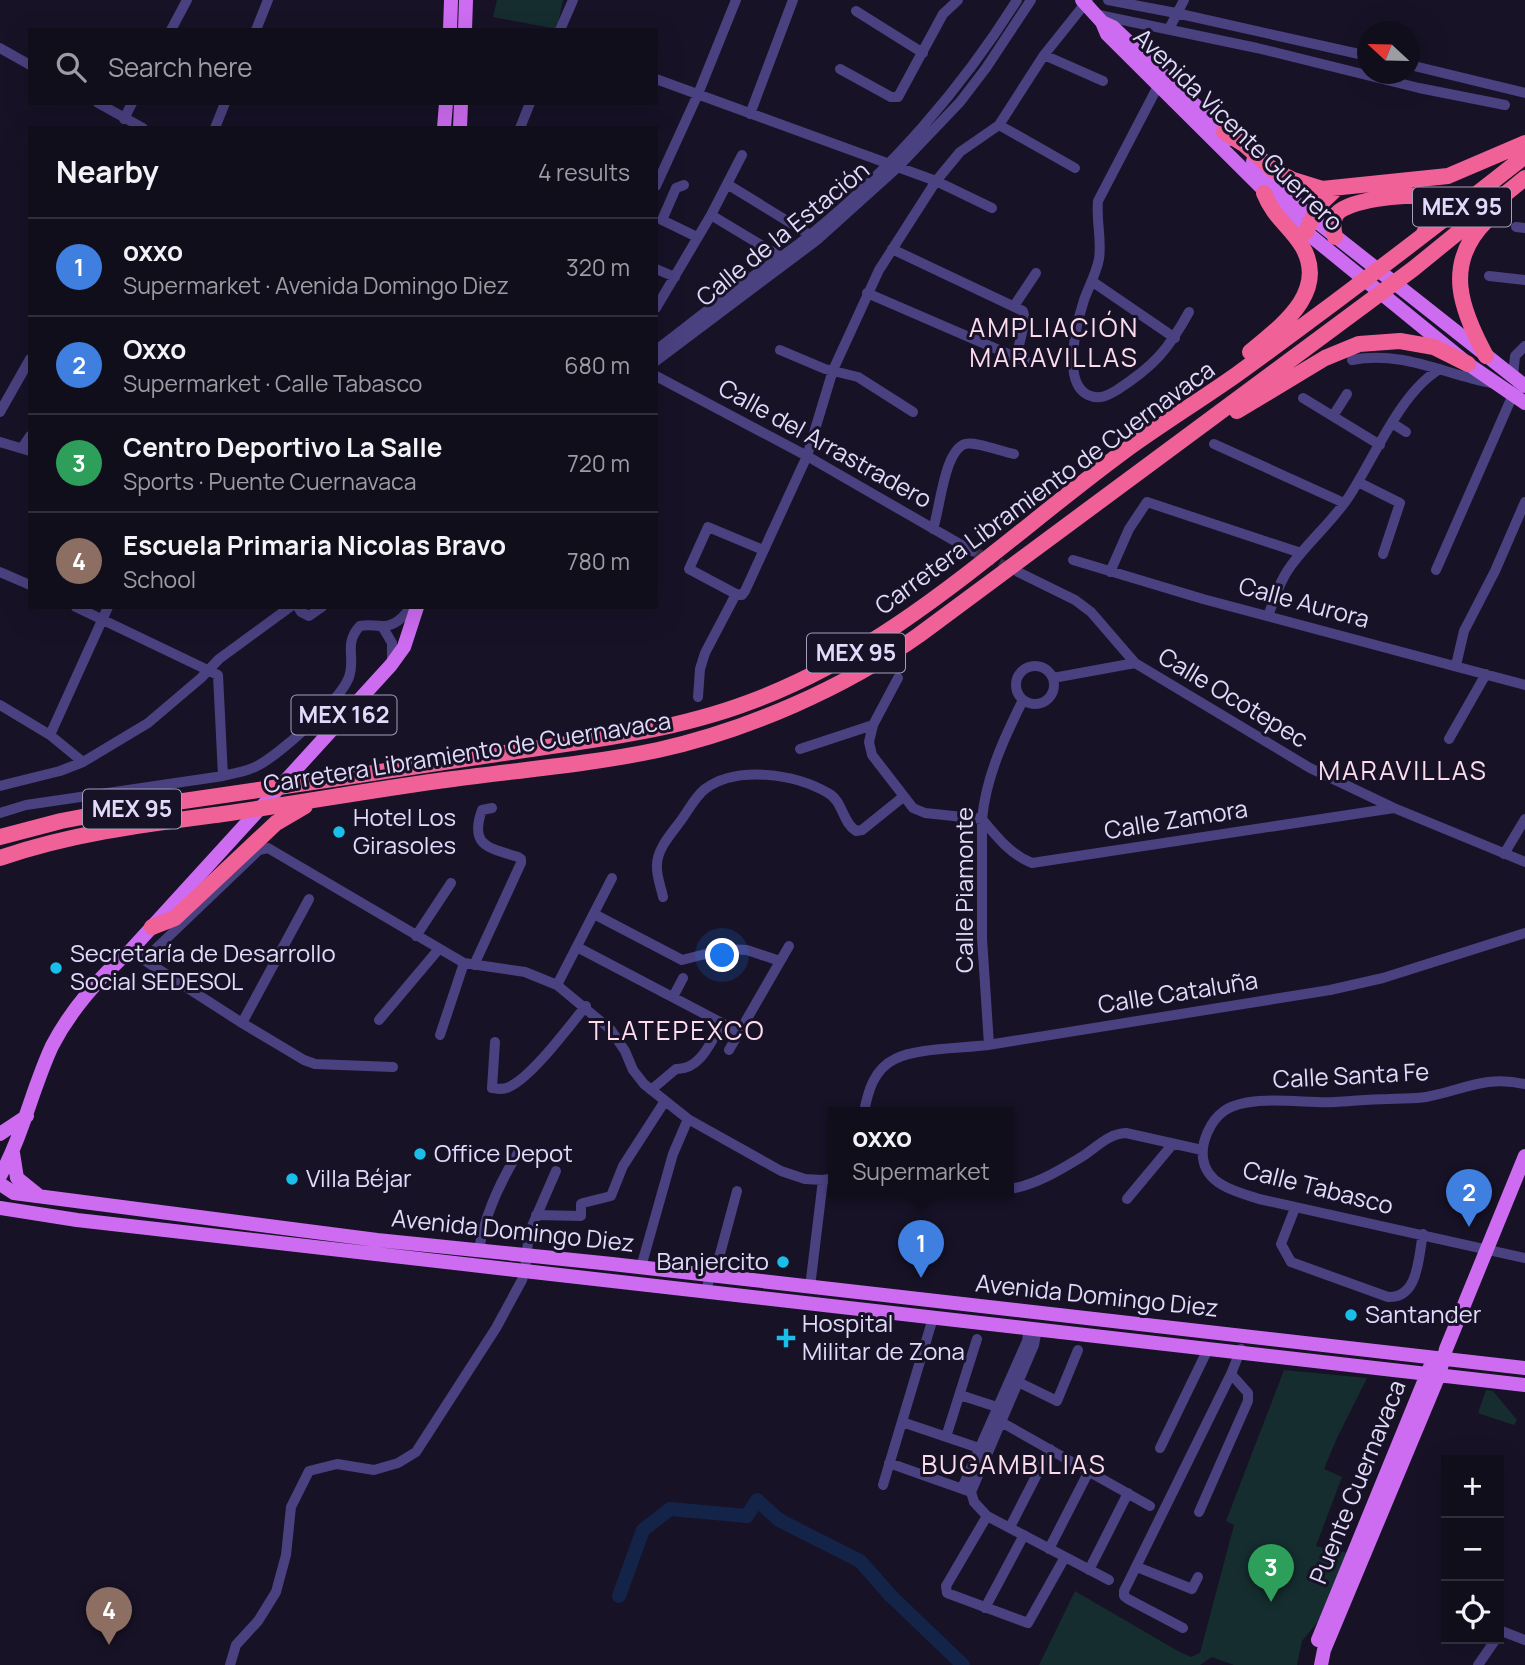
<!DOCTYPE html>
<meta charset="utf-8">
<style>
:root{--surface:#110e1c;--page:#1a1725;--text:#f1f3f6;--muted:#9c9ca3;--line:#302e3b;--accent:#d93025}
body{margin:0;font-family:Manrope,sans-serif;background:var(--page);color:var(--text)}
.controls{position:absolute;right:21px;bottom:21px;display:grid;overflow:hidden;border-radius:0px;box-shadow:0 7px 28px #0002}
.controls button{width:63px;height:63px;display:grid;place-items:center;padding:0;border:0;border-bottom:2px solid var(--line);background:var(--surface);color:var(--text);font:35px sans-serif}
.compass{position:absolute;left:1357px;top:21px;width:63px;height:63px;border-radius:50%;background:var(--surface);box-shadow:0 7px 28px #0002;rotate:292deg}
.you{position:absolute;left:723px;top:956px;width:24px;height:24px;margin:-18px;border:5px solid #fff;border-radius:50%;background:#1a73e8;box-shadow:0 0 0 10px #1a73e833}
.badge{display:grid;place-items:center;width:46px;height:46px;border-radius:50%;background:var(--accent);color:#fff;font-size:23px;font-weight:700}
.pin{position:absolute;translate:-50% -58px;filter:drop-shadow(0 2px 4px #0008)}
.pin::after{content:'';position:absolute;top:37px;width:24px;height:21px;background:inherit;clip-path:polygon(0 0,100% 0,50% 100%)}
.popup{position:absolute;left:828px;top:1107px;width:186px;height:91px;box-sizing:border-box;display:grid;place-content:center;border-radius:0px;background:var(--surface);filter:drop-shadow(0 2px 5px #0005);font-size:23px;white-space:nowrap;color:var(--muted)}
.popup b{font-size:26px;color:var(--text)}
.popup::after{content:'';position:absolute;left:50%;top:100%;margin-left:-14px;border:14px solid transparent;border-top-color:var(--surface)}
.list{margin:0;padding:0;list-style:none}
h2{display:flex;justify-content:space-between;align-items:center;height:91px;margin:0;padding:0 28px;font-size:30px}
h2 small{font-size:23px;font-weight:400;color:var(--muted)}
.list li{display:grid;grid-template-columns:46px 1fr auto;gap:21px;align-items:center;box-sizing:border-box;height:98px;padding:0 28px;border-top:2px solid var(--line)}
.list b{display:block;font-size:26px;white-space:nowrap}
.list p{margin:0;font-size:23px;white-space:nowrap;color:var(--muted)}
.list em{font-size:23px;font-style:normal;color:var(--muted)}
.icon{flex:none;width:38px;height:38px;fill:none;stroke:currentColor;stroke-width:2;stroke-linecap:round;stroke-linejoin:round}
.map{position:relative;flex:none;width:1525px;height:1665px;overflow:hidden}
.search{position:absolute;background:var(--surface);box-shadow:0 7px 28px #0002;left:28px;top:28px;width:630px;height:77px;display:flex;align-items:center;gap:18px;box-sizing:border-box;padding:0 24px;border-radius:0px;color:var(--muted);font-size:26px}
.panel{position:absolute;background:var(--surface);box-shadow:0 7px 28px #0002;left:28px;top:126px;width:630px;height:483px;border-radius:0px}
.map>svg:first-child{display:block}
</style>
<div class="map">
<svg width="1525" height="1665" viewBox="0 0 1525 1665">
<rect width="100%" height="100%" fill="#171226"/>
<path fill="#152d2f" d="M497,0H563L557,29L493,17Z
M1284,1370L1367,1378L1337,1438L1324,1469L1342,1477L1316,1546L1348,1553L1324,1614L1302,1641L1297,1665H1234L1212,1657L1200,1665H1039L1075,1591L1176,1650L1191,1657L1200,1653L1234,1525L1226,1521Z
M1486,1390L1493,1391L1517,1420L1514,1425L1478,1413Z"/>
<g fill="none" stroke-linecap="round" stroke-linejoin="round">
<path stroke="#142348" stroke-width="14" d="M619,1596L643,1530L670,1509L747,1516L757,1500L779,1520L860,1561L891,1596L963,1665"/>
<path stroke="#353046" stroke-width="10" stroke-dasharray="10 5" stroke-linecap="butt" d="M972,551L1014,570"/>
<path stroke="#4a4180" stroke-width="10" d="M1108,0L1176,13L1368,56
M856,11L923,53
M1094,14L1257,48L1419,88L1505,105
M1169,29L1184,0
M171,30L187,0
M256,30L268,0
M560,30L573,0
M0,48L30,65
M1044,55L1103,81
M1410,65L1525,93
M840,69L891,97H898L943,14L958,0
M656,79L936,181L992,208
M1158,86L1098,201C1096,221 1102,239 1099,259C1096,274 1089,286 1084,300C1077,322 1061,382 1088,395C1099,400 1107,396 1117,390C1154,366 1168,350 1189,312
M98,103L143,128
M750,114L793,0
M124,119L132,103
M999,125L1075,168
M215,128L225,103
M520,128L530,103
M727,184L810,235
M684,185L676,188L662,220L697,237
M656,186L698,94L736,0
M711,215L786,260
M1516,227L1525,228
M892,249L1023,311L1025,320L1016,358
M656,269L675,277
M1489,276L1525,280
M1093,282L1175,338
M867,293L1029,363
M1014,306L1036,273
M656,308L711,215L742,155
M656,350C684,329 712,306 741,285C764,268 788,253 810,235C891,170 962,88 1017,0
M780,350L825,369L858,377L913,412
M1352,360C1401,350 1444,374 1491,383
M656,361L817,240L898,167L960,102L986,68L1031,0
M656,376L807,456L972,551
M1513,376L1515,356L1525,346
M1303,398L1380,445
M0,412L30,359
M1333,416L1347,394
M1392,423L1406,432
M0,442L30,451
M1214,444L1344,503
M22,448L30,436
M1358,482L1400,503L1383,554
M933,529C940,509 944,451 965,444C976,441 1002,452 1014,454
M763,550L708,527L689,569L736,594L742,595L745,591L807,456L833,370L879,270L936,181L960,152L999,125L1044,55L1088,0
M1073,560L1203,599L1525,685
M1436,570L1515,390
M0,572L30,585
M1018,572L1075,600L1091,612L1135,663L1310,768L1394,808L1525,862
M1110,572L1129,529L1147,502L1301,553
M76,607L218,675L223,776
M298,607L301,612L309,616L322,607
M1268,616C1274,600 1279,582 1290,567C1307,543 1331,523 1348,498C1374,459 1400,392 1440,369
M382,626L392,643V662
M1456,665L1464,631L1495,571L1525,502
M1016 685a19 19 0 1 1 38 0a19 19 0 1 1-38 0Z
M898,678L873,725L869,742L872,755L913,808L925,813L982,819C996,836 1011,855 1032,863L1394,808
M1053,678L1135,663
M698,697L700,669L705,653L736,594
M0,705L50,735L83,762
M50,735L108,607
M1449,739L1486,674
M800,749L873,725
M0,786L60,771L83,762L148,723L201,678L219,659L290,607
M0,813L26,805L223,776C233,773 245,772 255,767C277,757 341,700 349,677C356,657 343,644 360,626C369,624 374,626 383,626C396,626 404,616 411,607
M1504,854L1525,819
M663,897C661,887 656,875 657,865C657,848 673,832 682,819C689,809 696,796 705,789C737,765 795,774 828,793C843,801 842,822 856,831L862,830L903,797
M594,914L682,960L725,949L747,950L780,961
M416,936L451,883
M577,947L739,1032
M141,958L242,1023L304,1060L315,1064L393,1067
M144,960L259,850L268,848L464,963L525,972L557,985L611,1030L625,1051L633,1070L644,1084L688,1119L781,1171L805,1179L823,1180L834,1178
M474,965L521,863V859L518,857C489,848 469,846 482,810L492,808
M557,985L612,878
M673,997L683,978
M379,1020L438,950
M242,1023L309,899
M440,1035L464,963
M495,1042L492,1088C498,1089 503,1090 509,1087C532,1077 568,1027 586,1006
M989,1045L982,938V819C986,777 1004,738 1023,700
M729,1050L789,946
M1525,1084C1484,1075 1464,1090 1426,1097C1414,1099 1401,1098 1388,1099C1371,1099 1353,1101 1335,1102C1305,1104 1249,1093 1224,1111C1210,1121 1201,1142 1203,1158C1206,1185 1237,1192 1259,1199L1525,1258
M651,1090L676,1069C701,1070 711,1041 722,1023
M864,1112C868,1091 874,1069 895,1059C918,1047 967,1049 994,1044C1106,1025 1218,1007 1330,990L1383,978L1525,933
M1009,1189C1034,1186 1062,1169 1083,1156C1098,1146 1108,1134 1126,1133L1202,1150
M1127,1199L1172,1145
M1295,1208L1281,1244L1291,1262L1388,1297C1419,1298 1418,1258 1423,1234
M536,1215L581,1216V1204L583,1203L611,1196L623,1166L665,1101
M479,1249C485,1215 500,1182 518,1153
M641,1267L673,1154L688,1119
M810,1287L823,1180
M706,1291L710,1276L720,1254L737,1191
M1018,1382L1057,1401L1078,1350
M960,1395L997,1407
M902,1422L979,1448
M1001,1422L1150,1506
M946,1437L977,1339
M1160,1448L1208,1349
M889,1463L971,1492L974,1502L987,1516L1109,1580
M883,1485L933,1318
M962,1488L1027,1341L1029,1327
M971,1492L1034,1345L1037,1329
M1199,1512L1248,1401V1393L1231,1374
M987,1516L946,1586L947,1593L1028,1623L1065,1557
M1010,1527L1050,1449
M1049,1549L1089,1471
M1137,1567L1192,1589L1198,1577
M1089,1570L1128,1493
M985,1608L1024,1535
M1183,1628L1128,1599L1124,1596V1591L1231,1374L1241,1349
M1499,1630L1525,1640
M230,1665L236,1645L258,1621L276,1592L286,1555L291,1507L309,1471L337,1464L374,1470L398,1463L416,1452L496,1328L522,1280L525,1270L529,1233L556,1171
M1478,1665L1496,1639"/>
<path stroke="#cd6cf1" stroke-width="14" d="M1082,0L1102,22L1113,27L1231,139
M1102,22L1107,34L1306,232L1468,364L1525,403
M450,30L451,0
M465,30L466,0
M444,128L446,103
M460,128L461,103
M1253,161L1311,217L1525,386
M0,1134L27,1116
M13,1153L17,1178L38,1195
M0,1176C23,1135 32,1089 52,1046C70,1011 100,976 130,951L391,665L404,647L417,607
M0,1184L14,1193L377,1240L612,1264L1525,1368
M0,1208L77,1220L1525,1385
M1318,1640L1430,1367
M1321,1665L1324,1650L1439,1375L1446,1349L1525,1156"/>
<path stroke="#f06197" stroke-width="16" d="M1224,132L1245,145L1273,170L1293,180L1322,189L1448,176L1525,143
M1486,221C1443,264 1461,310 1486,356
M1306,232L1318,206L1336,189
M1335,237C1333,229 1332,222 1336,215C1345,200 1407,193 1424,197C1430,198 1433,203 1434,208C1436,217 1428,226 1424,233
M1250,352C1281,326 1329,292 1302,246C1289,225 1274,218 1264,193
M1237,411L1325,358L1359,344L1400,341L1434,347L1468,364
M0,837L61,821L108,812C235,794 363,775 490,755C577,742 668,733 750,702C896,648 1001,542 1123,452C1160,425 1199,401 1236,375C1334,304 1430,231 1525,156
M0,858C72,833 147,824 223,814C300,803 376,789 453,779C521,770 591,764 658,750C748,730 844,688 919,635L1413,269L1525,178
M152,927L175,918L276,823L305,806"/>
</g>
<g fill="#19bfe9" stroke="#171226" stroke-width="2.5">
<circle cx="339" cy="832" r="7"/>
<circle cx="56" cy="968" r="7"/>
<circle cx="420" cy="1154" r="7"/>
<circle cx="292" cy="1179" r="7"/>
<circle cx="783" cy="1262" r="7"/>
<circle cx="1351" cy="1315" r="7"/>
<path d="M782.5 1327.5h7v7h7v7h-7v7h-7v-7h-7v-7h7z"/>
</g>
<g text-anchor="middle" stroke-width="6" stroke-linejoin="round" paint-order="stroke">
<g fill="#171226" stroke="#a49ebb" stroke-width="2">
<rect x="1413" y="187.5" width="98" height="39" rx="5"/>
<rect x="807" y="633.5" width="98" height="39" rx="5"/>
<rect x="291.5" y="695.5" width="105" height="39" rx="5"/>
<rect x="83" y="789.5" width="98" height="39" rx="5"/>
</g>
<g font-size="23" font-weight="bold" fill="#e1dafb">
<text x="1462" y="215">MEX 95</text>
<text x="856" y="661">MEX 95</text>
<text x="344" y="723">MEX 162</text>
<text x="132" y="817">MEX 95</text>
</g>
<g font-size="24" fill="#e1dafb" stroke="#171226">
<text transform="translate(1238 130) rotate(44)" y="8">Avenida Vicente Guerrero</text>
<text transform="translate(783 234) rotate(-39)" y="8">Calle de la Estación</text>
<text transform="translate(825 444) rotate(29)" y="8">Calle del Arrastradero</text>
<text transform="translate(1045 488) rotate(-36)" y="8">Carretera Libramiento de Cuernavaca</text>
<text transform="translate(1304 603) rotate(15)" y="8">Calle Aurora</text>
<text transform="translate(1233 698) rotate(31)" y="8">Calle Ocotepec</text>
<text transform="translate(467 753) rotate(-9)" y="8">Carretera Libramiento de Cuernavaca</text>
<text transform="translate(1176 820) rotate(-9)" y="8">Calle Zamora</text>
<text transform="translate(965 890) rotate(-90)" y="8">Calle Piamonte</text>
<text transform="translate(1178 993) rotate(-9)" y="8">Calle Cataluña</text>
<text transform="translate(1351 1076) rotate(-3)" y="8">Calle Santa Fe</text>
<text transform="translate(1318 1188) rotate(14)" y="8">Calle Tabasco</text>
<text transform="translate(513 1231) rotate(6)" y="8">Avenida Domingo Diez</text>
<text transform="translate(1097 1296) rotate(6)" y="8">Avenida Domingo Diez</text>
<text transform="translate(1358 1482) rotate(-68)" y="8">Puente Cuernavaca</text>
</g>
<g font-size="24" fill="#e1dafb" stroke="#171226" text-anchor="start">
<text x="353" y="826">Hotel Los<tspan x="353" dy="28">Girasoles</tspan></text>
<text x="70" y="962">Secretaría de Desarrollo<tspan x="70" dy="28">Social SEDESOL</tspan></text>
<text x="434" y="1162">Office Depot</text>
<text x="306" y="1187">Villa Béjar</text>
<text x="769" y="1270" text-anchor="end">Banjercito</text>
<text x="1365" y="1323">Santander</text>
<text x="802" y="1332">Hospital<tspan x="802" dy="28">Militar de Zona</tspan></text>
</g>
<g font-size="26" letter-spacing="2" fill="#fcdced" stroke="#171226">
<text x="1054" y="337">AMPLIACIÓN<tspan x="1054" dy="30">MARAVILLAS</tspan></text>
<text x="1403" y="780">MARAVILLAS</text>
<text x="677" y="1040">TLATEPEXCO</text>
<text x="1014" y="1474">BUGAMBILIAS</text>
</g>
</g>
</svg>
<div class="controls">
<button>+</button>
<button>−</button>
<button><svg class="icon" aria-label="locate" viewBox="0 0 24 24"><circle cx="12" cy="12" r="6"/><path d="M12 2v4M12 18v4M2 12h4M18 12h4"/></svg></button>
</div>
<svg class="compass" viewBox="-18 -18 36 36"><path d="M0-13l5 13h-10z" fill="#e53935"/><path d="M0 13l5-13h-10z" fill="#9c9ca3"/></svg>
<div class="you"></div>
<div class="pin badge" style="left:921px;top:1278px;background:#3f7fe0">1</div>
<div class="popup"><b>oxxo</b>Supermarket</div>
<div class="pin badge" style="left:1469px;top:1227px;background:#3f7fe0">2</div>
<div class="pin badge" style="left:1271px;top:1602px;background:#2e9e5b">3</div>
<div class="pin badge" style="left:109px;top:1645px;background:#8d6e63">4</div>
<div class="search"><svg class="icon" aria-label="search" viewBox="0 0 24 24"><circle cx="10" cy="10" r="6"/><path d="M15 15l6 6"/></svg>Search here</div>
<section class="panel">
<h2>Nearby<small>4 results</small></h2>
<ul class="list">
<li><span class="badge" style="background:#3f7fe0">1</span><div><b>oxxo</b><p>Supermarket · Avenida Domingo Diez</p></div><em>320 m</em></li>
<li><span class="badge" style="background:#3f7fe0">2</span><div><b>Oxxo</b><p>Supermarket · Calle Tabasco</p></div><em>680 m</em></li>
<li><span class="badge" style="background:#2e9e5b">3</span><div><b>Centro Deportivo La Salle</b><p>Sports · Puente Cuernavaca</p></div><em>720 m</em></li>
<li><span class="badge" style="background:#8d6e63">4</span><div><b>Escuela Primaria Nicolas Bravo</b><p>School</p></div><em>780 m</em></li>
</ul>
</section>
</div>
